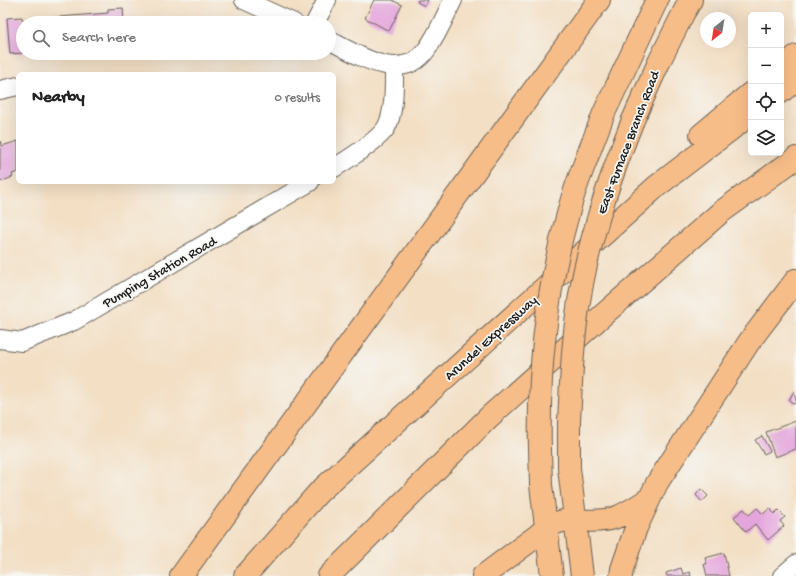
<!DOCTYPE html>
<meta charset="utf-8">
<style>
:root{--surface:#fff;--page:#f2f2f2;--text:#222;--muted:#767676;--line:#e0e0e0}
body{margin:0;font-family:"Gochi Hand",sans-serif;background:var(--page);color:var(--text)}
.controls{position:absolute;right:12px;top:12px;display:grid;overflow:hidden;border-radius:6px;box-shadow:0 4px 16px #0002}
.controls button{width:36px;height:36px;display:grid;place-items:center;padding:0;border:0;border-bottom:1px solid var(--line);background:var(--surface);color:var(--text);font:20px sans-serif}
.compass{position:absolute;left:700px;top:12px;width:36px;height:36px;border-radius:50%;background:var(--surface);box-shadow:0 4px 16px #0002;rotate:210deg}
.list{margin:0;padding:0;list-style:none}
h2{display:flex;justify-content:space-between;align-items:center;height:52px;margin:0;padding:0 16px;font-size:17px}
h2 small{font-size:13px;font-weight:400;color:var(--muted)}
.icon{flex:none;width:22px;height:22px;fill:none;stroke:currentColor;stroke-width:2;stroke-linecap:round;stroke-linejoin:round}
.map{position:relative;flex:none;width:796px;height:576px;overflow:hidden}
.search{position:absolute;background:var(--surface);box-shadow:0 4px 16px #0002;left:16px;top:16px;width:320px;height:44px;display:flex;align-items:center;gap:10px;box-sizing:border-box;padding:0 14px;border-radius:22px;color:var(--muted);font-size:15px}
.panel{position:absolute;background:var(--surface);box-shadow:0 4px 16px #0002;left:16px;top:72px;width:320px;height:112px;border-radius:6px}
.map>svg:first-child{display:block}
</style>
<div class="map">
<svg width="796" height="576" viewBox="0 0 796 576">
<rect width="100%" height="100%" fill="#f6f6f2"/>
<filter id="ink" filterUnits="userSpaceOnUse"><feTurbulence type="fractalNoise" baseFrequency=".025" numOctaves="2"/><feDisplacementMap in="SourceGraphic" scale="8" xChannelSelector="R" yChannelSelector="G"/><feConvolveMatrix kernelMatrix="1 2 1 2 8 2 1 2 1" color-interpolation-filters="sRGB"/></filter>
<filter id="wash" filterUnits="userSpaceOnUse"><feTurbulence type="fractalNoise" baseFrequency=".012" numOctaves="4" result="noise"/><feDisplacementMap in="SourceGraphic" scale="16" xChannelSelector="R" yChannelSelector="G"/><feGaussianBlur stdDeviation="0.9" result="paint"/><feColorMatrix in="noise" values="0 0 0 0 0 0 0 0 0 0 0 0 0 0 0 0 0 1.4 0 .05"/><feComposite in="paint" operator="in"/></filter>
<g filter="url(#wash)">
<rect width="100%" height="100%" fill="#f3dfc4"/>
<g id="blocks">
<path fill="#e4a4dc" d="M374,0H392L402,5L389,31L365,18Z
M418,0H428L425,6L417,2Z
M123,8L124,23H23V53L10,54L7,18L22,17V20L108,13V9Z
M0,141L2,146L18,141V172L12,174L13,177L0,182Z
M794,391L796,402L794,404L789,400Z
M796,421V449L775,457L766,432Z
M762,436L770,451L764,454L755,440Z
M701,489L708,496L702,502L696,495Z
M757,508L763,514L770,508L774,514L778,510L785,517L780,521L784,526L768,540L755,524L746,532L734,517L744,509L749,515Z
M724,553L729,576H707L704,564H707L705,558Z
M681,568L683,574L690,572L691,576H667L666,573Z"/>
</g>
</g>
<g filter="url(#ink)">
<use href="#blocks" fill-opacity="0" stroke="#676057" stroke-width="1"/>
<g fill="none" stroke-linecap="round" stroke-linejoin="round">
<g stroke="#676057" stroke-width="20">
<path id="minor" d="M244,0L294,23
M315,23L327,0
M329,40C358,55 402,85 427,49C438,34 445,16 453,0
M0,90L18,86
M334,168C347,160 378,140 386,128C395,112 394,85 394,67
M0,339L22,342L74,321L310,182
M782,576L796,564"/>
</g>
<g stroke="#676057" stroke-width="24">
<path id="major" d="M633,120L660,60L690,0
M589,152L604,113L657,0
M569,421V468L582,576
M540,449L541,485L552,576"/>
</g>
<g stroke="#676057" stroke-width="24">
<path id="highway" d="M686,9L691,0
M781,68L796,56
M781,92L796,80
M701,135L751,93
M181,576L599,0
M245,576L319,492L657,186L751,114
M329,576L489,417L603,315L721,212L796,158
M483,576L538,535C565,509 584,527 614,518C627,514 639,505 650,498
M621,576L622,569L636,528L657,483L749,342L796,280"/>
</g>
<use href="#minor" stroke="#fff" stroke-width="18"/>
<use href="#major" stroke="#f7bd88" stroke-width="22"/>
<use href="#highway" stroke="#f7bd88" stroke-width="22"/>
<g stroke="#676057" stroke-width="24" stroke-linecap="butt">
<path id="major-bridge" d="M569,421C571,386 572,350 577,315C586,247 608,183 633,120
M540,449C538,369 547,287 569,210C574,190 582,171 589,152"/>
</g>
<use href="#major-bridge" stroke="#f7bd88" stroke-width="22"/>
</g>
</g>
<g text-anchor="middle" stroke-width="3.5" stroke-linejoin="round" paint-order="stroke">
<g font-size="14" fill="#1c1c1c" stroke="#f6f6f2">
<text transform="translate(627 142) rotate(-69)" y="5">East Furnace Branch Road</text>
<text transform="translate(159 271) rotate(-30)" y="5">Pumping Station Road</text>
<text transform="translate(490 337) rotate(-42)" y="5">Arundel Expressway</text>
</g>
</g>
</svg>
<div class="controls">
<button>+</button>
<button>−</button>
<button><svg class="icon" aria-label="locate" viewBox="0 0 24 24"><circle cx="12" cy="12" r="6"/><path d="M12 2v4M12 18v4M2 12h4M18 12h4"/></svg></button>
<button><svg class="icon" aria-label="layers" viewBox="0 0 24 24"><path d="M12 4l9 5-9 5-9-5zM3 14l9 5 9-5"/></svg></button>
</div>
<svg class="compass" viewBox="-18 -18 36 36"><path d="M0-13l5 13h-10z" fill="#e53935"/><path d="M0 13l5-13h-10z" fill="#767676"/></svg>
<div class="search"><svg class="icon" aria-label="search" viewBox="0 0 24 24"><circle cx="10" cy="10" r="6"/><path d="M15 15l6 6"/></svg>Search here</div>
<section class="panel">
<h2>Nearby<small>0 results</small></h2>
<ul class="list">
</ul>
</section>
</div>
